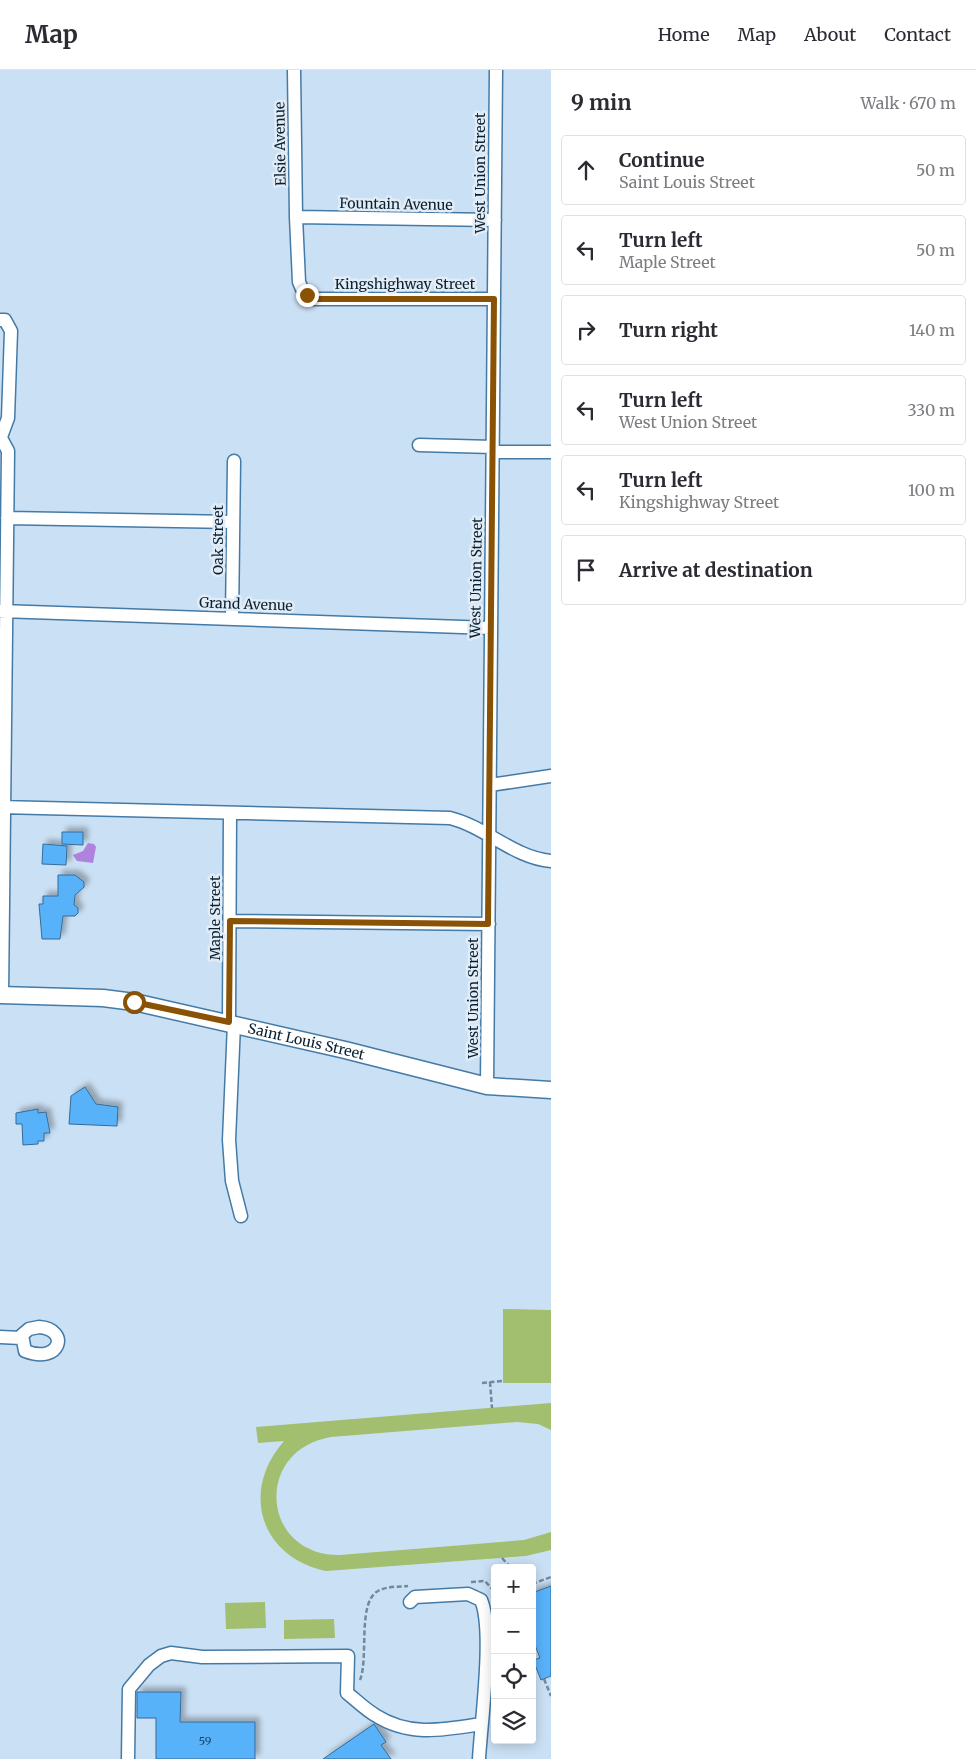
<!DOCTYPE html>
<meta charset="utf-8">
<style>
:root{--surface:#fff;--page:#f2f2f3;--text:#2b2b33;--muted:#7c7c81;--line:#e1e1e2}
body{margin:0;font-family:Merriweather,serif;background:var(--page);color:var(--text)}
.controls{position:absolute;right:15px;bottom:15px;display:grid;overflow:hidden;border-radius:5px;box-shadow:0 2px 12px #0003}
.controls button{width:45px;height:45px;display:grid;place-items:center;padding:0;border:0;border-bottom:1px solid var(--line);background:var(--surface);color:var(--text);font:25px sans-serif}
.stop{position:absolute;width:15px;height:15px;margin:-11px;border:4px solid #8a5205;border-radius:50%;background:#fff}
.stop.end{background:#8a5205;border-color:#fff;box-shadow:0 1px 5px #0008}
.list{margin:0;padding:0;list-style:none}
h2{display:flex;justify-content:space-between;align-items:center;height:65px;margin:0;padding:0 20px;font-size:21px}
h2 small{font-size:16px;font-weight:400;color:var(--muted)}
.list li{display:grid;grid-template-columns:32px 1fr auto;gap:15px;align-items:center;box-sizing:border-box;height:70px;margin:0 10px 10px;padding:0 10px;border:1px solid var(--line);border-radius:5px}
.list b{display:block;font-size:19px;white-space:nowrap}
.list p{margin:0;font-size:16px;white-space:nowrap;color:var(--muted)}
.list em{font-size:16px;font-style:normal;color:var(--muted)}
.icon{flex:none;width:28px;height:28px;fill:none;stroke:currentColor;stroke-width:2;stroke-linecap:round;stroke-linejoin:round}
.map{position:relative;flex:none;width:551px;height:1689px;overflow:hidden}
header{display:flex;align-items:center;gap:30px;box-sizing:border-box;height:70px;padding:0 25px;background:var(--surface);border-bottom:1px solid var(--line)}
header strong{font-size:24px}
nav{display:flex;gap:28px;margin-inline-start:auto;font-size:18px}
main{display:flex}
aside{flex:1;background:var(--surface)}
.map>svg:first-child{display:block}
</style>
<header>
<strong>Map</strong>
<nav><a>Home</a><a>Map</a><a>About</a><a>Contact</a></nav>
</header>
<main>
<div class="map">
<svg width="551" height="1689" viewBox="0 0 551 1689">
<defs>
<filter id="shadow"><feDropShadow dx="4.5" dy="-4.5" stdDeviation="2.5" flood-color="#0004"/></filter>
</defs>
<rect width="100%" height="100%" fill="#cae0f4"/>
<path fill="#a1bf6e" d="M503,1239L551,1240V1313H503Z
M551,1333V1360L538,1354L517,1352L331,1367C253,1380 261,1486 340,1485L524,1470L551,1462V1480L526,1486L326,1501C260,1487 240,1421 284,1371L258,1373L256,1357Z
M265,1532L266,1558L226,1559L225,1533Z
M334,1549L335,1568L284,1569V1550Z"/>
<path fill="#af83dd" d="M88,773L94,774L96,777L93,793L77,791L73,785L83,781Z"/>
<path fill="#59b2fa" stroke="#366b97" filter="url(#shadow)" d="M62,762H83V775L62,774Z
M43,774L67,776L66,795L42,794Z
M58,805H75L84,812V817L75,825L74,835L78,838V843L75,846H63L60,869H42L39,834H43V826H58Z
M85,1017L96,1034L118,1037L117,1056L69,1054L71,1026Z
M38,1039V1043L46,1042L50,1063H44V1071H38V1074L23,1075L22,1054H16V1043Z
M551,1516V1606L541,1610L533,1590L540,1588L532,1568V1523Z
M137,1622H181L180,1652H255V1689H156V1648H137Z
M374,1654L386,1672L381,1675L391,1689H323Z"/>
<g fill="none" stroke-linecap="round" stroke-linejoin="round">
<g stroke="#447aa6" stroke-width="15">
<path id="minor" d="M294,0L296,147L299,212L302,219L314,229H494
M296,147L495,150
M0,250H5L11,261L8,348L1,367
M0,366L8,381L2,925
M419,375L493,377
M493,382H551
M7,448L233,452
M0,541L491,558
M232,549L234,391
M490,715L551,706
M0,737L450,748C486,757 514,788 551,791
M230,851L489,854
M229,952L230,743
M234,954L229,1070L232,1111L241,1146
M487,1016L496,0
M39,1257C70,1259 61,1295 25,1281L22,1265L29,1259Z
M0,1267L21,1268
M410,1532L415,1527L468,1524L481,1530C494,1560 481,1652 479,1689
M128,1689L129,1619L149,1595L161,1586L171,1583L202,1587L348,1586L347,1623C356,1630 365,1639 375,1645C409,1667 443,1660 481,1654"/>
</g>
<g stroke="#447aa6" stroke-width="19">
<g id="major">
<path id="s1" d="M0,925L103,928L134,932L345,980L487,1016L551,1020"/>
</g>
</g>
<path stroke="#72899c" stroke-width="2.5" stroke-dasharray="5 2.5" stroke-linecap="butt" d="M490,1312L492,1338
M482,1313L503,1311
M502,1488L511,1498
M471,1512L485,1511L493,1520L495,1526
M532,1514L551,1507
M544,1609L551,1626
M360,1610C369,1588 357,1532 378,1521C387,1516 398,1517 408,1516"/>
<use href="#minor" stroke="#fff" stroke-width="12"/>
<use href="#major" stroke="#fff" stroke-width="16"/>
</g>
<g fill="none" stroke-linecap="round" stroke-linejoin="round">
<path stroke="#8a5205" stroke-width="6" d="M134,932L229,952L230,851L488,854L494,229H314L307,225"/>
</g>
<g text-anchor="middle" stroke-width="5" stroke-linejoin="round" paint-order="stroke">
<g font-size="11" fill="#1d4464">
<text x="205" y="1675">59</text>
</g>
<g font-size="14" fill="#092032" stroke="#e1ecf6">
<text transform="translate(280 74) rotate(-91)" y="5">Elsie Avenue</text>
<text transform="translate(480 103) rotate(-90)" y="5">West Union Street</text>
<text transform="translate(396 134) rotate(1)" y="5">Fountain Avenue</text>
<text x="405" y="219">Kingshighway Street</text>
<text transform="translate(218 470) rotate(-90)" y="5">Oak Street</text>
<text transform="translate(476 508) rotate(-89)" y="5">West Union Street</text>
<text transform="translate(246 534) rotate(2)" y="5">Grand Avenue</text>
<text transform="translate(215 848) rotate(-90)" y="5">Maple Street</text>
<text transform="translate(473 928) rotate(-90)" y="5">West Union Street</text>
<text dy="5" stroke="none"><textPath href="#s1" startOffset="311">Saint Louis Street</textPath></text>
</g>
</g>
</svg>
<div class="controls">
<button>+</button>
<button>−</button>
<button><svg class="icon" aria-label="locate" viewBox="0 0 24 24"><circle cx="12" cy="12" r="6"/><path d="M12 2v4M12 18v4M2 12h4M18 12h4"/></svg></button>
<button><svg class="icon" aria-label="layers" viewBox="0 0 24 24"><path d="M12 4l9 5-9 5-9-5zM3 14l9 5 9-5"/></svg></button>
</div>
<div class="stop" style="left:134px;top:932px"></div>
<div class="stop end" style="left:307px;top:225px"></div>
</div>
<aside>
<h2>9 min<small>Walk · 670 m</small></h2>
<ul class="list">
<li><svg class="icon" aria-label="ahead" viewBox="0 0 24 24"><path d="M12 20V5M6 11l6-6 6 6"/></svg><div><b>Continue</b><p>Saint Louis Street</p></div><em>50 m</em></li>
<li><svg class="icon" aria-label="left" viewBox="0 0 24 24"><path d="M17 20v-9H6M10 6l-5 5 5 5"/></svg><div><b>Turn left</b><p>Maple Street</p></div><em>50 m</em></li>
<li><svg class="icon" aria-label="right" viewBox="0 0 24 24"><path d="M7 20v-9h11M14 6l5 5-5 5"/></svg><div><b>Turn right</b></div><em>140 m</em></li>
<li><svg class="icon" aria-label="left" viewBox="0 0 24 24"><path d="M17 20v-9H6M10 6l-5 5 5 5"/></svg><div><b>Turn left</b><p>West Union Street</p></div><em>330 m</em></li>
<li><svg class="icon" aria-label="left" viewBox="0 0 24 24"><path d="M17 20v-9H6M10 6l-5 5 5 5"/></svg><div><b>Turn left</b><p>Kingshighway Street</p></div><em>100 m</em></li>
<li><svg class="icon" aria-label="arrive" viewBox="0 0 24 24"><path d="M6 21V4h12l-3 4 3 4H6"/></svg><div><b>Arrive at destination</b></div></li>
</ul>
</aside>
</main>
